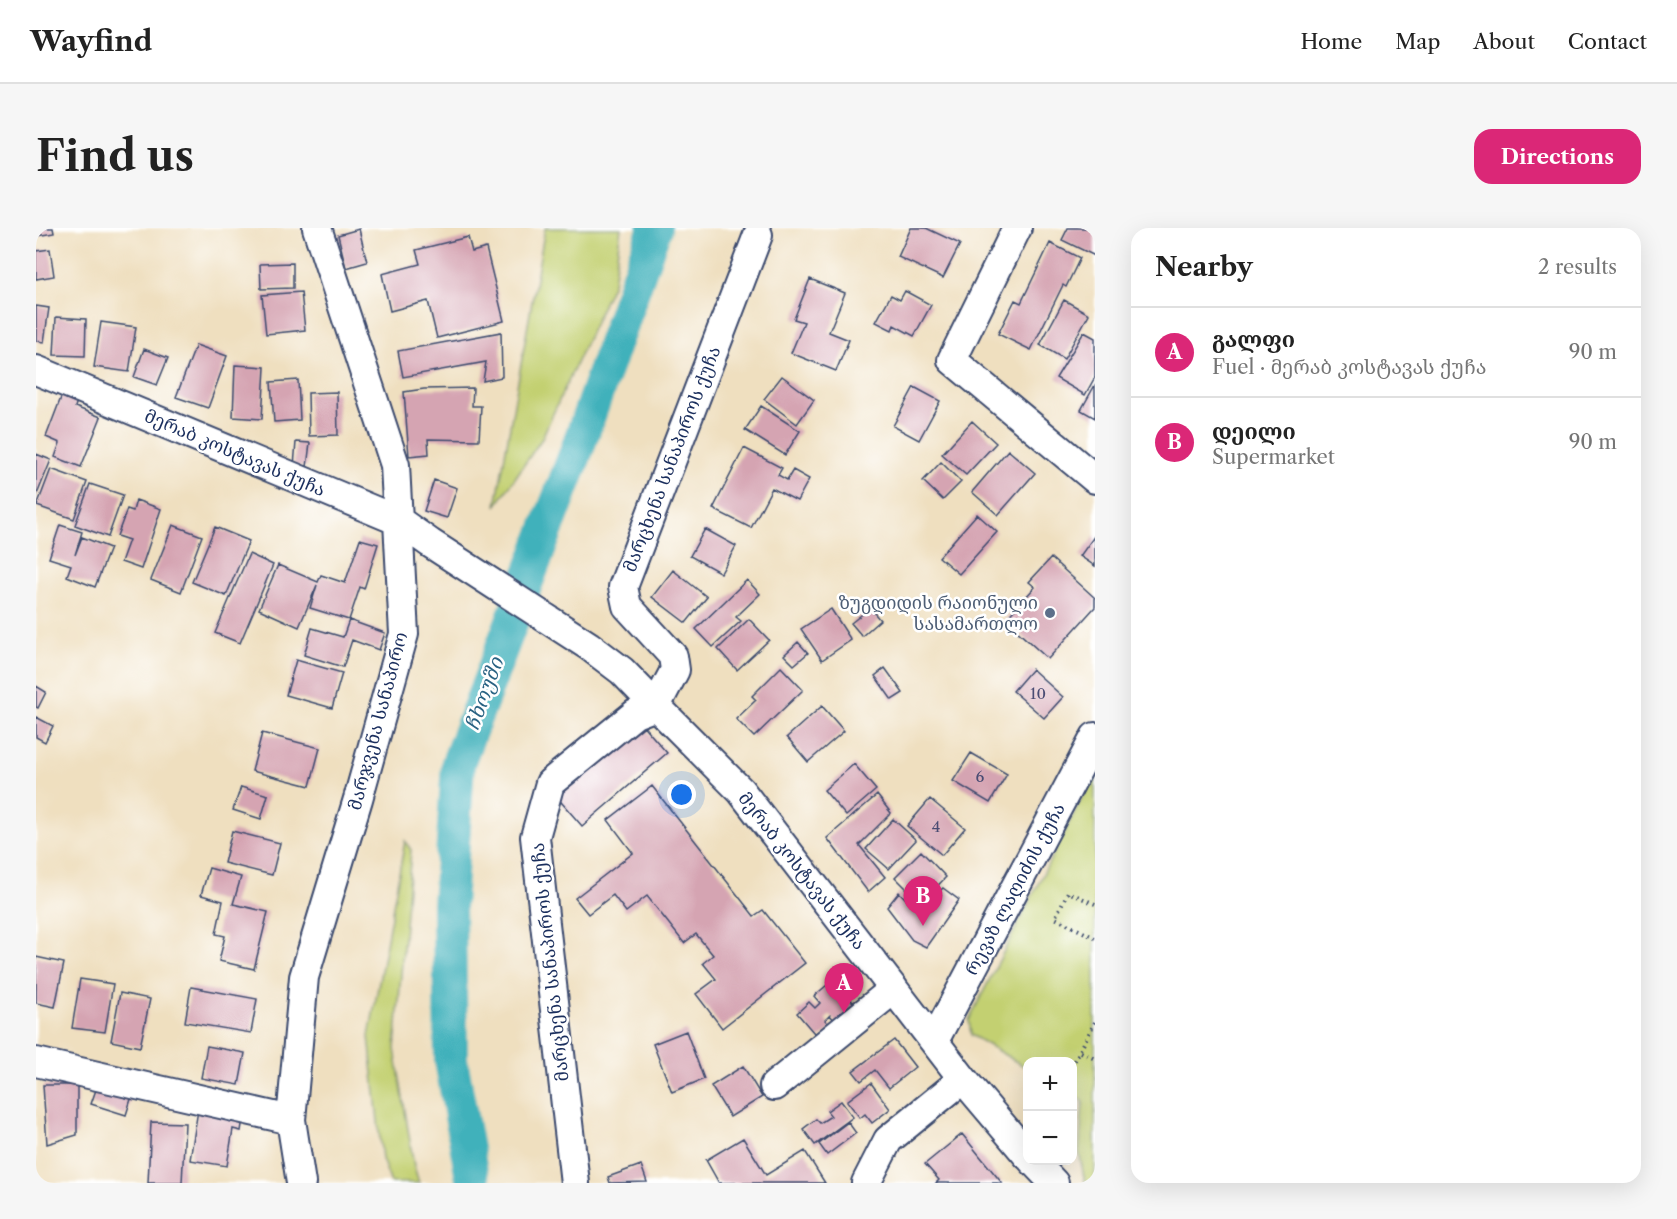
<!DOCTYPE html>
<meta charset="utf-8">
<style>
:root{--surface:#fff;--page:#f6f6f6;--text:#222;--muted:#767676;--line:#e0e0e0;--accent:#db2777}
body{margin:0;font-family:"Libre Caslon Text","Noto Serif Georgian",serif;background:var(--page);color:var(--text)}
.controls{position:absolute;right:18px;bottom:18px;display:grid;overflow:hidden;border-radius:12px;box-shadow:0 6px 24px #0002}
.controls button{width:54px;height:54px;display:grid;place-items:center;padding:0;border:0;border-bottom:2px solid var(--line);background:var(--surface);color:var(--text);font:30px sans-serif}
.you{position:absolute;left:646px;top:567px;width:21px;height:21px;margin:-15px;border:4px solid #fff;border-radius:50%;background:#1a73e8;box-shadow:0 0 0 9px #1a73e833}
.badge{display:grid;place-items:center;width:39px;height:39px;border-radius:50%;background:var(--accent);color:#fff;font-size:20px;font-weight:700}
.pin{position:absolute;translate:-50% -50px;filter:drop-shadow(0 2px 3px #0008)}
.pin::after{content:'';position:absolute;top:32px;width:21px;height:18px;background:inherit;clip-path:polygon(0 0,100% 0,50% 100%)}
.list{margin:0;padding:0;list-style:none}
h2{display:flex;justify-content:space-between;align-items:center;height:78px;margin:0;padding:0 24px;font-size:26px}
h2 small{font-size:20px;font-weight:400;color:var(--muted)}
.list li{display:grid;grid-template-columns:39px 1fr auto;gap:18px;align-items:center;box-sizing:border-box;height:90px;padding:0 24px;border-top:2px solid var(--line)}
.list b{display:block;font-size:22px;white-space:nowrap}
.list p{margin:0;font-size:20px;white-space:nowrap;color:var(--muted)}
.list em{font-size:20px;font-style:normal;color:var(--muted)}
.map{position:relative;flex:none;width:1059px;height:955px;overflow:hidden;border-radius:18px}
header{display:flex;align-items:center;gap:36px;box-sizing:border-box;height:84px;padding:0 30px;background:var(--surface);border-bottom:2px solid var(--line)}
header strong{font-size:28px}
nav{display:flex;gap:33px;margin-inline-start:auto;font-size:21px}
.intro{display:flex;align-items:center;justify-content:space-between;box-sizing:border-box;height:144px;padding:0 36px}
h1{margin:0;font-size:42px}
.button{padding:15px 27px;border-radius:18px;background:var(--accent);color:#fff;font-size:21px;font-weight:700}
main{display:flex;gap:36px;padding:0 36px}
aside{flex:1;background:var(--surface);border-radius:18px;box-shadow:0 6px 24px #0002}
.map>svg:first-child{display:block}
</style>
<header>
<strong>Wayfind</strong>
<nav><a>Home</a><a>Map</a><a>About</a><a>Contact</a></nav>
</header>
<div class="intro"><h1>Find us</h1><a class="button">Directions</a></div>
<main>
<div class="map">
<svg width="1059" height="955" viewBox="0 0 1059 955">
<rect width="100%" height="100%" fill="#fff"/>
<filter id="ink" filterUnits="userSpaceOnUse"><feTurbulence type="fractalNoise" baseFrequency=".0167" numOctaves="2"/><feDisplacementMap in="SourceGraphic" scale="12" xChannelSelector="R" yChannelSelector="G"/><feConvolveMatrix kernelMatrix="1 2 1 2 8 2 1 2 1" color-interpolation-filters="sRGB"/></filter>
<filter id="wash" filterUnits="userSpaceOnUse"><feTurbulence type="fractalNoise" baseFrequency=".008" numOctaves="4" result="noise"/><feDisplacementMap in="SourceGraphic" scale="24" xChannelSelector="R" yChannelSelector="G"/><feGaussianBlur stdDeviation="1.35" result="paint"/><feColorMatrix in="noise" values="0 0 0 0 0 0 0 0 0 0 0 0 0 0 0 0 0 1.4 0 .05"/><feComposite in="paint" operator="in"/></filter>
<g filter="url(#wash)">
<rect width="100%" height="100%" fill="#efdfbf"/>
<path fill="#c3d071" stroke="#6f8068" stroke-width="1.5" d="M509,0H585L577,55L505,212L460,278Z
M1059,544V955H1049L1043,924L1047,873L1037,866L1036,834H992L991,840L935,807L933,792Z
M369,613L375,622L359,821L378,938L383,955H355L346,931L333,808Z"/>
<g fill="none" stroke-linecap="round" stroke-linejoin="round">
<path stroke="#41b1bb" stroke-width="34" d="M437,955L415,832L413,678L422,535L539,227L619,0"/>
</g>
<g id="blocks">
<path fill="#d5a4b2" d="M0,0H17L18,5L0,8Z
M875,0H890L924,16L907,50L862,29Z
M1032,0H1059V28L1026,12Z
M323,1L331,34L310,40L302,7Z
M432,9L436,24L450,20L468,93L401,110L392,73L354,83L346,46L384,36L380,22Z
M1014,15L1044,30L1030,59L1027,57L995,122L962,106L979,72L985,75Z
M14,21L18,48L0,51V23Z
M257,35V60L225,61L224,36Z
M774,51L809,65L793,104L813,112L800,143L755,125L768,94L758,91Z
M869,63L895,77L878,108L858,97L856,102L840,94L855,67L864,72Z
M265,64L269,102L230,106L226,67Z
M1028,72L1053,86L1028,131L1004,117Z
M0,78L13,80L8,114L0,113Z
M20,89L50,91L49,128L18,127Z
M65,94L100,99L93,144L58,139Z
M465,104L466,149L447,153L450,134L367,149L362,123Z
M1048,104L1059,110V149L1049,167L1020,150Z
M160,117L191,128L172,180L140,169Z
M108,121L132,130L121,157L98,149Z
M199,137L229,139L226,191L197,189Z
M746,148L778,172L761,196L728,171Z
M262,152L264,192L238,194L235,154Z
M1059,157V190L1045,182Z
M878,159L904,173L883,212L857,198Z
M437,160L436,178H445L443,212L392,211L393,226L373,228L368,164L388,161Z
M301,164L302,207L273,208L272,165Z
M26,167L41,173L39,179L65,189L45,239L19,229L24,215L10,209Z
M725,178L764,203L749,227L709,202Z
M936,193L960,215L930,247L906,226Z
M260,214L274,215L271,239L258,238Z
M708,220L746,240L742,247L751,252L757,242L773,251L761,273L736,260L715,300L677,281Z
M972,222L999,245L962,287L936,264Z
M0,226L15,232L0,269Z
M905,234L925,254L907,272L887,253Z
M15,241L51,254L38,291L1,278Z
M398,252L421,260L411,290L388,283Z
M54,256L87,267L72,309L39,297Z
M100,272L125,281L105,341L85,334L93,312L81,308L91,281L97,283Z
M941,286L961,304L923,346L903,329Z
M24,297L46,304L39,327L46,309L74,320L59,359L31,348L35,337L13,330Z
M137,297L166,308L145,364L115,352Z
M179,299L213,313L190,368L156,354Z
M669,301L700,318L685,345L654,328Z
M1059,307V338L1044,328Z
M324,311L342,316L328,361L324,359L313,392L274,380L281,357L263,399L223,381L242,337L282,354L285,347L309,355Z
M213,326L237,337L204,415L179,405Z
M1015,330L1059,370V379L1012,431L969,392L999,359L993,354Z
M637,342L671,369L650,395L616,369Z
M711,352L724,366L700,389L705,393L677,419L660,401Z
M834,380L844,392L826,408L815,395Z
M795,381L815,412L786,432L765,401Z
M713,391L733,412L701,442L682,421Z
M313,392L349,405L343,422L316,412L307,439L268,427L276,400L307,409Z
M762,414L772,425L758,437L748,427Z
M260,432L306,445L296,480L250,467Z
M745,439L767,462L718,509L700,491L720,472L716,468Z
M849,440L867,465L856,472L839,448Z
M996,441L1027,469L1008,490L977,463Z
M0,458L10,464L2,480L0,479Z
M786,478L808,503L772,534L751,509Z
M0,489L17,498L9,514L0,509Z
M604,494L631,525L546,598L519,567Z
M226,505L284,520L274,558L216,543Z
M935,525L971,546L954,575L917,553Z
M818,536L840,562L810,588L788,562Z
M616,558L718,688L727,682L769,735L686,800L660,766L680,751L667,735L677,727L660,706L648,715L611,668L590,684L577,667L552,686L539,670L597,625L572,592Z
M205,559L232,567L225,591L197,582Z
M841,567L855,585L823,617L849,649L832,664L791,610Z
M894,571L929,600L906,627L871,598Z
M857,591L880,612L853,641L830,621Z
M196,603L244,615L236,647L188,635Z
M885,623L910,649L885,675L859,649Z
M173,640L205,649L197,676L232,684L218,741L183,733L189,708L180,706L187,673L165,667Z
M907,660L923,672L890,719L876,712L851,679L863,664L882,683Z
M0,729L28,735L19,779L0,775Z
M44,751L77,756L69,804L36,800Z
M797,752L824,782L804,799L794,787L789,792L796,800L783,811L761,785L773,774L779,780L784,775L778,768Z
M155,759L221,771L215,805L149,794Z
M84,765L114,771L104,819L75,813Z
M650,803L668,851L636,864L617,816Z
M858,812L879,839L853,860L839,842L825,853L817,843Z
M171,818L209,825L203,857L165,850Z
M707,838L726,869L694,889L675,858Z
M835,855L854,881L836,895L829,886L824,890L811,873Z
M62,856L96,868L90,887L55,876Z
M7,857H41V907L11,916Z
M805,873L817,889L779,917L767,901L780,891L784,895L795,888L791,883Z
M162,882L207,890L205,903L197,901L191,938L154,932Z
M115,894L149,895L146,955H112Z
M812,894L820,905L791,927L783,916Z
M926,906L966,955H900L903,952L889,936Z
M707,910L730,947L769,923L789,955H683L670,932Z
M605,937L611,954L574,955L572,949Z"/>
</g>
</g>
<g filter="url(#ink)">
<use href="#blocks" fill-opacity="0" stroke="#3b496d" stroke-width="1.5"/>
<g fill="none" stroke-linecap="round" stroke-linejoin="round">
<g stroke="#3b496d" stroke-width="32">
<path id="minor" d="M981,0L916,132L1059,251
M0,142L363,293L394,315L553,418L586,443L620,478L705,563L927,851L992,928
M898,813L1059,509
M0,834L255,892
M738,858L858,761
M996,932L1018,955
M265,955L255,892L268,749L322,571L368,406L359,237L281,0
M539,955L499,609L514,555L599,486L620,478L639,442L637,428L591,378L587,359L722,7
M830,955L852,912L927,851"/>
</g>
<path stroke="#3b496d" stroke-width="4" stroke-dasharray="1.5 4.5" stroke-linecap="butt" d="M1059,676L1032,664L1019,690L1059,710
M1045,824L1059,831
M1036,838L1059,794"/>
<use href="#minor" stroke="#fff" stroke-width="28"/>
</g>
</g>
<circle fill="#5c6f8a" stroke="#fff" stroke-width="2" cx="1014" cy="385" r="6"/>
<g text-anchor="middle" stroke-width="5" stroke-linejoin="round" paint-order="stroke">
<g font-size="15" fill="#4a4c73">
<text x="1002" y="471">10</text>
<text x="944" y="554">6</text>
<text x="900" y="604">4</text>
</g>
<g font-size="18" fill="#1b2f5e" stroke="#fff">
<text transform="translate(199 225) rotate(23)" y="6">მერაბ კოსტავას ქუჩა</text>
<text transform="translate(636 231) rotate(-69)" y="6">მარცხენა სანაპიროს ქუჩა</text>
<text transform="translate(342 493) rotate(-75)" y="6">მარჯვენა სანაპირო</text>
<text transform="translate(766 643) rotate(52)" y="6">მერაბ კოსტავას ქუჩა</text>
<text transform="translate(979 661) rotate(-62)" y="6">რევაზ ლაღიძის ქუჩა</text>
<text transform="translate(514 734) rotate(-96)" y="6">მარცხენა სანაპიროს ქუჩა</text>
</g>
<g font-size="18" fill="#4e5e75" stroke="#fff" text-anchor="end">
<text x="1002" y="381">ზუგდიდის რაიონული<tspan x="1002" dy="21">სასამართლო</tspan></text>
</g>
<g font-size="20" font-style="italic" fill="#2a6383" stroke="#fff">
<text transform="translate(448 466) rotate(-70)" y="7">ჩხოუში</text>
</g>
</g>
</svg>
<div class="controls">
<button>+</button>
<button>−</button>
</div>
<div class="you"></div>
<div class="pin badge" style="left:808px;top:785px">A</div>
<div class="pin badge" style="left:887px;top:698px">B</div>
</div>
<aside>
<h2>Nearby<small>2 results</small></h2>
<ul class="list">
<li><span class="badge">A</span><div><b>გალფი</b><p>Fuel · მერაბ კოსტავას ქუჩა</p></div><em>90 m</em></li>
<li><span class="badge">B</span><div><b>დეილი</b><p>Supermarket</p></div><em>90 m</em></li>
</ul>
</aside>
</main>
